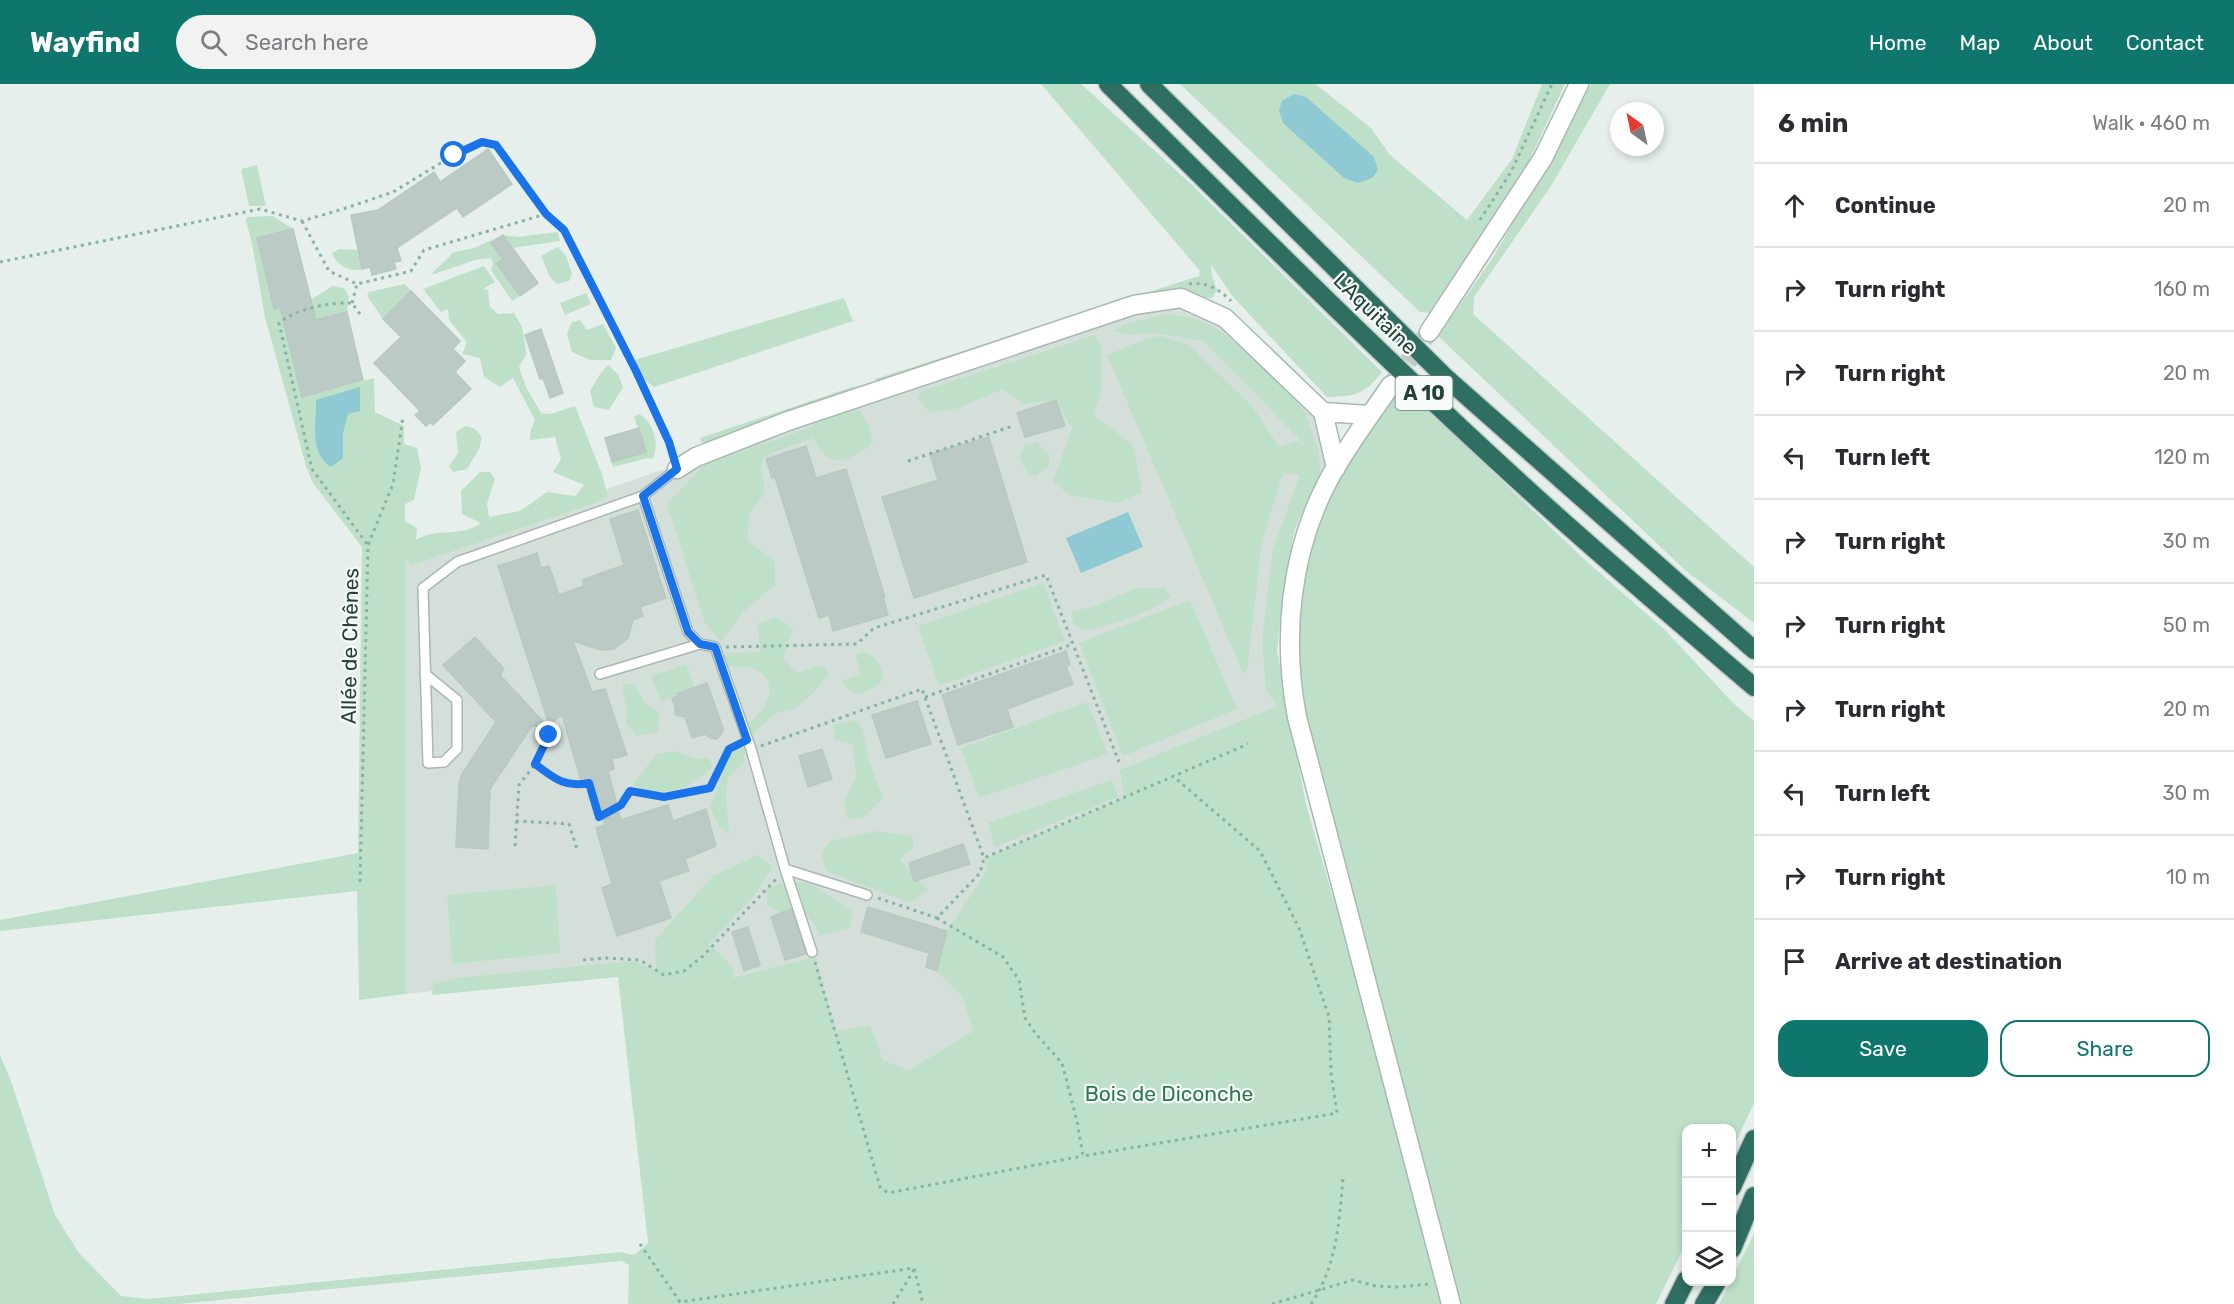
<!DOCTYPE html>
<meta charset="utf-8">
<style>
:root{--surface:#fff;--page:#f2f2f3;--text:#2b2b33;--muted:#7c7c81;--line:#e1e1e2;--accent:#0f766e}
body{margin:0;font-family:Rubik,sans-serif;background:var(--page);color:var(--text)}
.controls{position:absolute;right:18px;bottom:18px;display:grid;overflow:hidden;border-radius:12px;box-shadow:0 3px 9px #0003}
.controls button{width:54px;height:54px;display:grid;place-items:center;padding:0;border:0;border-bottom:2px solid var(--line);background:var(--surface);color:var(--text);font:30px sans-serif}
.compass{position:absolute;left:1610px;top:18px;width:54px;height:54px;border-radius:50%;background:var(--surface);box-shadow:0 3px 9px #0003;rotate:327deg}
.stop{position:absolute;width:18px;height:18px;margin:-14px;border:4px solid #1a73e8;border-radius:50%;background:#fff}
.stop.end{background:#1a73e8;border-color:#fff;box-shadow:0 2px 6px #0008}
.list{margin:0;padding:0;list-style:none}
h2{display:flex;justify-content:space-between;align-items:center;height:78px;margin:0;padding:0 24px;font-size:26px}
h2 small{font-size:20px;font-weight:400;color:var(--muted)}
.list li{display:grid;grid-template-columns:39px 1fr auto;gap:18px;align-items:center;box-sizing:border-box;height:84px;padding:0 24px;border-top:2px solid var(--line)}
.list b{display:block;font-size:22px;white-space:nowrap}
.list em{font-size:20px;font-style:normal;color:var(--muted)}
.actions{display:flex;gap:12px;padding:18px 24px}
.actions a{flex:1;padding:14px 0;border:2px solid var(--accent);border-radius:18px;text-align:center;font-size:21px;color:var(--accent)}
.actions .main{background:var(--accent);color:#fff}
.icon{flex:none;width:33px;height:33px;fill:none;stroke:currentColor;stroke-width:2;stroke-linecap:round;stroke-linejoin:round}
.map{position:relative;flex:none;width:1754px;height:1220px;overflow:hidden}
header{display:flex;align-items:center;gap:36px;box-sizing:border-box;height:84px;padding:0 30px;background:var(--accent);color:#fff}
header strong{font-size:28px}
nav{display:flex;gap:33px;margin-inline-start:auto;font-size:21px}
.search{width:420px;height:54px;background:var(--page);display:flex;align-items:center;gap:15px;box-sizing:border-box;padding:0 21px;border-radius:33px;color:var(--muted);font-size:22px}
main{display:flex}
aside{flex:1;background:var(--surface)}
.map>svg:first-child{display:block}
</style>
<header>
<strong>Wayfind</strong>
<div class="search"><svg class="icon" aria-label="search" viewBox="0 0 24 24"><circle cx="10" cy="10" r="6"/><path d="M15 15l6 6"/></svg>Search here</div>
<nav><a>Home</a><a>Map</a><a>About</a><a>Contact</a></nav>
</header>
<main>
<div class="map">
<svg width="1754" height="1220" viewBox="0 0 1754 1220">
<rect width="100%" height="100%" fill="#e6efeb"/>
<path fill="#d4dfda" d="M1181,214L1225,234L1323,328L1336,384L1316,390L1276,488L1277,622L1119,686L1126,713L984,774L987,786L947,847L937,887L962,913L973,947L909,986L883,976L836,947L650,916L617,886L406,910V475L673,382Z"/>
<path fill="#bfe0c8" d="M1041,0H1081L1189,98L1382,288C1364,311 1356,312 1327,313L1234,214L1211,181L1212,192L1217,206L1212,214L1167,213L878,303L875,295L1199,192L1200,187Z
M1180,0H1314L1318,2L1371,44L1390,71L1467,136L1512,75L1542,0H1565L1529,77L1429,229L1420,228Z
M1591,0H1610L1551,102L1474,213L1473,230L1754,483V539L1685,486L1438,252L1494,172Z
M257,81L266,122H249L241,85Z
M273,132L293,145L257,155L274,224L310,216L333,202L344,204L349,213L347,228L286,245L303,313L374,294L375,328L404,342V360L417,364L421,384L414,416L405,420V437L417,444L416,456C435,443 461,454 481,439L462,430L461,407L480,388H490L495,395L487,420L489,433L520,427L547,408L575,412L584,401L553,388L561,375L555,353L530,356L531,345L535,336L513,294L500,303L484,293L480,274L462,270L467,258L449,236L448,225L441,228L423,205L484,182L495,198L483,205L488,206L490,223L498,230L514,229L522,243L526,266V271L519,283L526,303L541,329L551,330L575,322L602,390L608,413L601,417L412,481L406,476V910L359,916L357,807L0,847V836L358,769L362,463L313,399L306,382L265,233L252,160L246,136L247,133Z
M558,148L560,157L512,164L497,180L520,212L512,217L491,186L493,179L491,174L475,176L431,191C437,182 447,178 452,169L474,164L503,151L518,153Z
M558,163L566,172L572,190L569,197L557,200L550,193L541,172Z
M339,165L357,166L362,185C350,189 336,181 332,169Z
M405,200L411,207L383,235L367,212L369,208Z
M586,209L591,220L565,231L560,219Z
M844,214L853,237L654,303L643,295L635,276Z
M1165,230L1190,233L1211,241L1227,252L1280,297L1306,330L1319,367L1320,389L1295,445L1283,508L1277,567L1306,720L1336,824L1361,890L1444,1220H628L629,1181L621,1177L178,1220H0V971L11,997L55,1131L79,1169L121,1212L149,1215L620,1168L634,1171L648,1159L618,893L432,911L433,900L457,894L632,877L656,886L655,856L713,792L758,771L773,783L754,812L709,860L734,884L733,894L815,873L836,947L870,941L883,976L909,986L973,947L962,913L937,887L947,847L987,786L984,774L1125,713L1119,686L1277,622L1266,606L1262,556L1273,465L1300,391L1283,389L1262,457L1247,587L1243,589L1107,271L1146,255L1161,252L1188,260L1252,322L1279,363L1296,357L1307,363L1204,257L1155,249L1129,251L1114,247L1125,240Z
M580,236L587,246L603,240L616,264L611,276H590L572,268L567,249L572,238Z
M1095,251L1102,263V302L1094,331L1133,361L1142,408L1118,419L1069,411L1053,397L1072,344L1056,316L1023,320L1003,305L956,325L929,328L917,313L925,306Z
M608,281L618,290L623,303L609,326L594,323L590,307L600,290Z
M855,302V308L705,359L701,358L700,354Z
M1399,303L1411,310L1585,476L1665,546L1733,619L1754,637V1019L1732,1066V1044H1686V1159L1656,1220H1461L1340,760L1307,649L1295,589L1304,474L1330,404Z
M847,323L860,327L868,340L873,357C869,363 865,366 859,369C836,383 825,377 813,354L764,372L761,382L765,408L749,431L748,457L775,477V501L744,527L721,558L705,539L667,420L704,381L811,343L834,325Z
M639,330C653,337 661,362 652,375L648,374L613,383L612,378L646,368L634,333Z
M466,342L475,345L482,353L479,365L467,385L453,388L449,382L458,369L456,348Z
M1037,358L1049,371V382L1035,392L1027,388L1020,374L1024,362Z
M1043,499L1065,557L939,602L918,542Z
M1136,504H1164L1171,512C1155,528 1108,542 1085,547L1073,540L1072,527L1093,523Z
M1190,516L1237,625L1123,672L1079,559Z
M776,533L793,544L783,575L797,589L822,581L829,590L814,608L795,625L776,629L747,656L743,643C761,634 783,602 759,587C748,580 734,583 722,584L717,570L761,568L757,540Z
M864,568C877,572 882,583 883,595C870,609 853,617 842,597L861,590L855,571Z
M686,580L695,604L661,618L651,592Z
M623,600L636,601L643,617L659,628L658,648L637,652L625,638C629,620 622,616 623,600Z
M1087,618L1108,670L979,714L961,664Z
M856,636L863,646L868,674L883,714L863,734L847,735L844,718L856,692L853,661L835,656L833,641Z
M737,664H745L744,679L728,693L726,712L729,750L720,744L710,724L728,673Z
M675,667L697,675L708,673L713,682C693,705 661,715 633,701L656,670Z
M1112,696L1118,713L995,763L988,739Z
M876,747L912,752L914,763L900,775L928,806L910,819L826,787L821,768L831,757Z
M809,798L853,827L849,844L821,851L807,831L781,829L767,821V804L779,800Z
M556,801L560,869L452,880L447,811Z
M1754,1150V1220H1719Z"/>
<path fill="#8ec9d4" d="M1294,10L1306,13L1374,73L1378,86L1372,94L1358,99L1344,94L1283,39L1279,26L1282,17Z
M360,303V327L348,330L343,349V374L331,383C308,368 317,340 316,316Z
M1128,428L1143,463L1081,489L1066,454Z"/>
<path fill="#bbcac4" stroke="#b8c9c2" stroke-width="1.5" d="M488,65L512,100L463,133L457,124L397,164L401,177L394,178L396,185L372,191L370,183L362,185L351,131L378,126L434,88L440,98Z
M293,145L316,236L347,228L363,296L302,313L280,223L274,225L257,154Z
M503,151L538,199L520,212L497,180L503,175L491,159Z
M411,207L460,257L453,265L465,277L455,288L471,305L433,341L430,338L426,342L415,331L420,327L374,279L401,253L383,235Z
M541,245L563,309L550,314L543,294L540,295L525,251Z
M1056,316L1065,342L1025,353L1017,329Z
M639,344L646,368L612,378L605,354Z
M989,353L1027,478L914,514L882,413L938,396L930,370Z
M806,362L816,394L846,385L885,513H883L888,531L833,547L829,531L819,534L775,393L772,394L766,375Z
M638,426L666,514L640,523L643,532L633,536L628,554L614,565L600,566L573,557L592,608L605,605L627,671L612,675L614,685L608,687L621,736L668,721L673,737L706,725L716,762L685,775L689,787L659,797L671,834L617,852L602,804L612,800L596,744L605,741L592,694L581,697L562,631L549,640L498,482L537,469L541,484L549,482L559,511L584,502L582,496L624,481L610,435Z
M475,553L504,585L501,589V592L548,643L532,642L490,705L488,765L456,763L459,700L462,690L496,638L443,581Z
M1066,567L1070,581L1066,582L1073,600L1007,625L1013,643L958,661L942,611Z
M707,599L723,644L722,649L717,655L710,654L705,650L692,654L685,633L675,631V623L672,614L678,612L677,610Z
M917,617L931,660L886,674L872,631Z
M822,665L832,695L808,703L799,672Z
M963,760L970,780L914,797L909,779Z
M868,823L947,847L937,887L926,883L929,869L861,848Z
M791,825L806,870L785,876L771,833Z
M748,843L760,881L744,887L732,848Z"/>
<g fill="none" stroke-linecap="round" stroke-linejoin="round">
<path stroke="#bfccc8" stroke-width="18" stroke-dasharray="18 9" stroke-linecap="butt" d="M1392,300L1429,248"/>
<g stroke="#a8b8b2" stroke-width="12">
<path id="lane" d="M700,560L715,563L751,665L785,785L867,811
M425,590L457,616V665L444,678L428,679L423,504L457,478L643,412
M600,590L700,560L688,548L643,412L677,385
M785,785L812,868"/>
</g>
<g stroke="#a8b8b2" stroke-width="21">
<path id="street" d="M1429,248L1543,74L1579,0
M1391,301C1370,332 1346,363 1328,397C1290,469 1282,554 1297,633L1451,1220
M1323,328L1370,331
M677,385L696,373L788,337L1134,221L1181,214L1225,234L1323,328L1336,384"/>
</g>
<g stroke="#c2cac8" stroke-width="21">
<path id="highway" d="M1108,0C1259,149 1408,299 1566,440C1628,495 1691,549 1754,603
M1149,0L1444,292L1754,566
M1732,1103L1754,1055
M1732,1165L1754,1112
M1674,1220L1686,1196
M1704,1220L1717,1198"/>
</g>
<path stroke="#86b3a5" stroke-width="3" stroke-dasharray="3 4.5" stroke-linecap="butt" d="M1480,136L1511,88L1552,0
M302,137L329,187L357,200L411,187L424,166L546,130
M0,178L260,125L302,137L343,125L393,108L454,71L482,59L496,61L546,130L564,146L636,287L672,369
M1189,200C1206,197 1220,206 1231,217
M352,219L357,200
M360,230L352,219C329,218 296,225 279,239L312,385L367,460
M908,377L1013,342
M726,563L857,560L874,544L1046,491L1119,678
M925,613L1073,560
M761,662L922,605L984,774L1248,660
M535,680L549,651
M516,737L569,740L577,765
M515,762L519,701L535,680C554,694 564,704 589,699L599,733L621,721L630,707L664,713L710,704L729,665L738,660
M360,798L368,461L393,400L403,333
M878,814L937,834L980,789L984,774
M937,834L1003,873L1019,896L1025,934L1036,950L1062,979L1077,1037L1083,1072L1337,1029L1331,989L1329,933L1299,844L1260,767L1173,692
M583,876L606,874L640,876L664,891L684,887L703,872L776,795
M815,878L880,1103L888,1109L1083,1072
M640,1160L680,1218L914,1184L923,1220
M893,1220L914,1186
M1272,1220L1353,1196L1376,1202L1399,1203L1429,1200
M1311,1220C1337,1182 1339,1138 1343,1094"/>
<use href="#lane" stroke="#fff" stroke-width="9"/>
<use href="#street" stroke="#fff" stroke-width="18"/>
<use href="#highway" stroke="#2f6f62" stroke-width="18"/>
</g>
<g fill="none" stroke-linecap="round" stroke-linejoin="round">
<path stroke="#1a73e8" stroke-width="8" d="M454,71L482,58L496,61L546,130L564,146L636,287L669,358L677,385L643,412L688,548L700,560L715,563L747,656L729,665L710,704L664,713L630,707L621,721L599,733L589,699C564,704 554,694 535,680L549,651"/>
</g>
<g text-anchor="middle" stroke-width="4.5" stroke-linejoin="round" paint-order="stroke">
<rect fill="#f7fbf9" stroke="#637a73" stroke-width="1.5" x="1395.5" y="292" width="57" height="34" rx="4.5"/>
<g font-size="20" font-weight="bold" fill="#24423a">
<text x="1424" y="316">A 10</text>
</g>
<g font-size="21" fill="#24423a" stroke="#f7fbf9">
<text transform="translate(1375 230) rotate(44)" y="7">L'Aquitaine</text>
<text transform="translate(350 562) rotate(-89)" y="7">Allée de Chênes</text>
</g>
<g font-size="21" fill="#2d7a4b" stroke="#f7fbf9">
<text x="1169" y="1017">Bois de Diconche</text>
</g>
</g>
</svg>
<div class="controls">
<button>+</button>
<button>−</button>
<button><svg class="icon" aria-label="layers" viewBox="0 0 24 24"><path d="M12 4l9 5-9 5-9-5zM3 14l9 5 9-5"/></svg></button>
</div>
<svg class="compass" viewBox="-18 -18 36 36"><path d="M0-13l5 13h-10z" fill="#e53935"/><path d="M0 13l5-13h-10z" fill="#7c7c81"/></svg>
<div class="stop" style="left:454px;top:71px"></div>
<div class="stop end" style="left:549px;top:651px"></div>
</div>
<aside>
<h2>6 min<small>Walk · 460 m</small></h2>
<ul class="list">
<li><svg class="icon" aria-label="ahead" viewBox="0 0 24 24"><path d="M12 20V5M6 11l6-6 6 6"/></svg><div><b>Continue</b></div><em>20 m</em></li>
<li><svg class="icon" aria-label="right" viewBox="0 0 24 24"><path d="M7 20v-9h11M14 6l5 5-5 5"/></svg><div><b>Turn right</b></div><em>160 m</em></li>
<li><svg class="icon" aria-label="right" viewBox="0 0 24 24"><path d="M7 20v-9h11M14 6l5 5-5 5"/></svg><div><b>Turn right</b></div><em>20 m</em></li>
<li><svg class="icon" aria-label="left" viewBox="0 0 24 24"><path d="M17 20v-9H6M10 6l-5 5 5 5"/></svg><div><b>Turn left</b></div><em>120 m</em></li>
<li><svg class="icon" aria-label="right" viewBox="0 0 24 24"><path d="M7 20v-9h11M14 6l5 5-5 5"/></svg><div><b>Turn right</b></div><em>30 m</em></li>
<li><svg class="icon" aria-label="right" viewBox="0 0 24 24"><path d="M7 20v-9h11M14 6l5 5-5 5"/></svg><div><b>Turn right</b></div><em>50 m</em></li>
<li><svg class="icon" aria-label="right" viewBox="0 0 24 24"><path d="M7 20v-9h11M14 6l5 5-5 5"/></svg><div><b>Turn right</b></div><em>20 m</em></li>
<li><svg class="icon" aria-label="left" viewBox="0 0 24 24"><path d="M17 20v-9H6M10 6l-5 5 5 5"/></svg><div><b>Turn left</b></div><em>30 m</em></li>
<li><svg class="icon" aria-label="right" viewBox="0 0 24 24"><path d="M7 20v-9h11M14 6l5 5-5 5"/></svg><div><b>Turn right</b></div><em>10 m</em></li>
<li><svg class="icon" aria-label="arrive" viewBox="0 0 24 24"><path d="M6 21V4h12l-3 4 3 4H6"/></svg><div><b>Arrive at destination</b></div></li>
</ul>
<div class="actions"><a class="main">Save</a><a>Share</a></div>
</aside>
</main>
